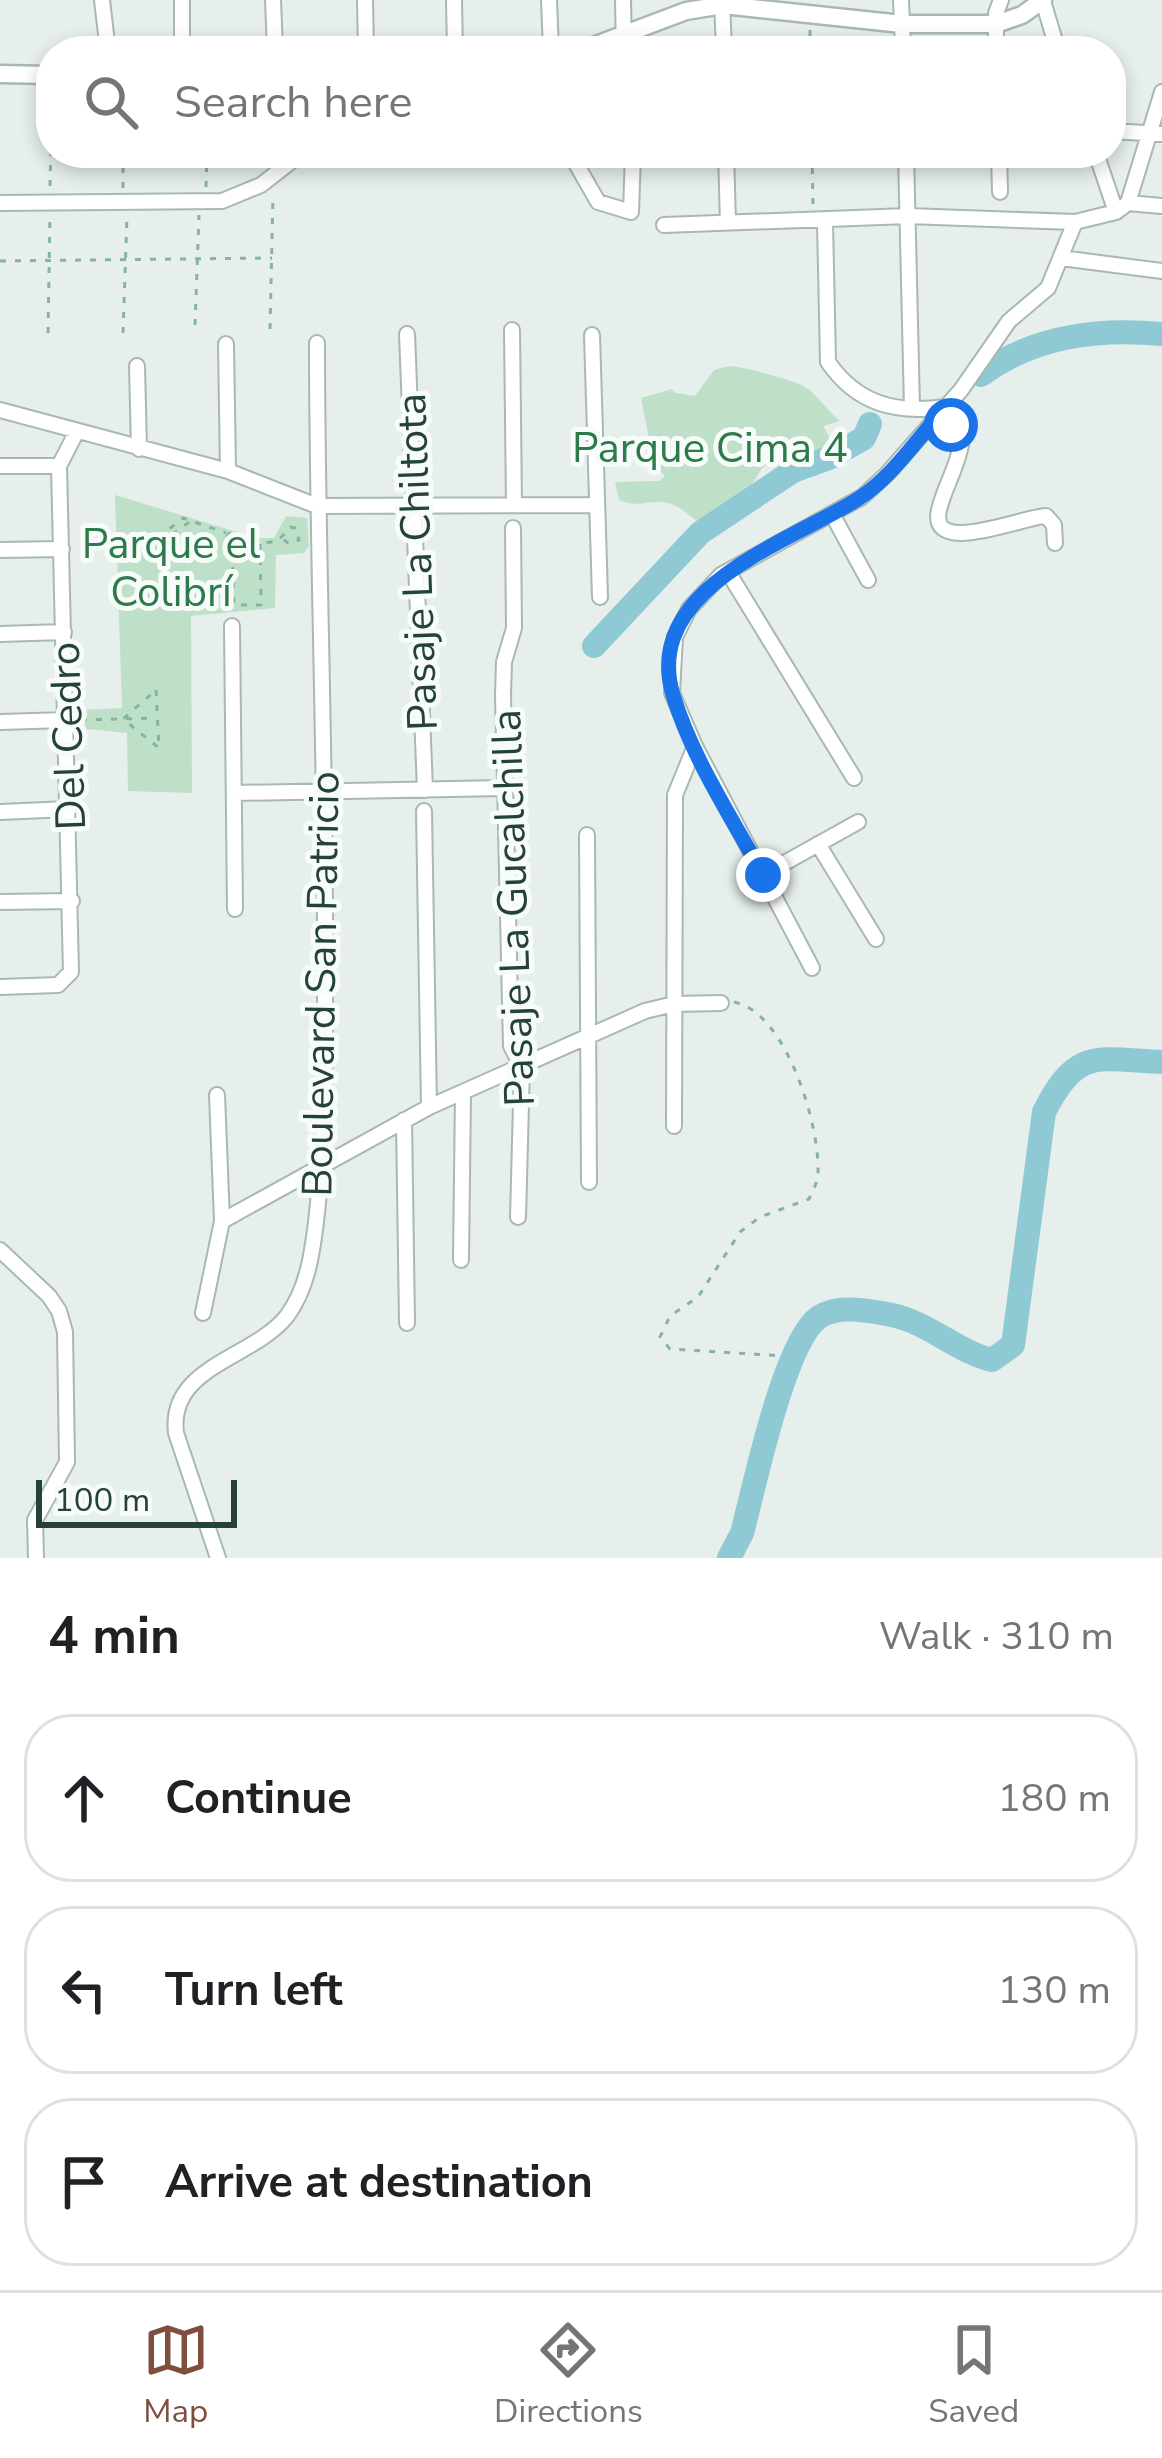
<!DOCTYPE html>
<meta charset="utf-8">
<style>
:root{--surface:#fff;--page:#f2f2f2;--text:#202124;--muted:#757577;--line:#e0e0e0;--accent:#7f4e3f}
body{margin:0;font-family:"Nunito Sans",sans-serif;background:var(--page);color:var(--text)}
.scale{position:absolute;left:36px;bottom:30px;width:201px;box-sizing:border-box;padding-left:12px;border:6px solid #24423a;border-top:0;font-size:33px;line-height:42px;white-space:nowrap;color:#24423a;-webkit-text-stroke:9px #f7fbf9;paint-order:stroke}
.stop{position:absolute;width:36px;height:36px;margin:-27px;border:9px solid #1a73e8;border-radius:50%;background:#fff}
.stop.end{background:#1a73e8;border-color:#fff;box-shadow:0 3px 12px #0008}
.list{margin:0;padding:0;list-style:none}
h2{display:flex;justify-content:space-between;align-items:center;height:156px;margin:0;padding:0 48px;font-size:51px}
h2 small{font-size:39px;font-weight:400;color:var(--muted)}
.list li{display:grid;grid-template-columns:78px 1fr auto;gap:36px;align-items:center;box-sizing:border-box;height:168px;margin:0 24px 24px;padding:0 24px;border:3px solid var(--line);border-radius:48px}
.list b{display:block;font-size:45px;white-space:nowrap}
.list em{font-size:39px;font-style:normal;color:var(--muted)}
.icon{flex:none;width:66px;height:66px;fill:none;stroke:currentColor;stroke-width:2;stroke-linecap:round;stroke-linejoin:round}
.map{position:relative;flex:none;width:1162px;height:1558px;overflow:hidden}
.search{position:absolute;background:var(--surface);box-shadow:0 6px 18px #0003;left:36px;right:36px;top:36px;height:132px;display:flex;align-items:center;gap:30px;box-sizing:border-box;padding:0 42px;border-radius:48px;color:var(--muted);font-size:45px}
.sheet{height:732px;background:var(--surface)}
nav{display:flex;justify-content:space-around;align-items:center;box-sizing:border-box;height:168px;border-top:3px solid var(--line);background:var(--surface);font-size:33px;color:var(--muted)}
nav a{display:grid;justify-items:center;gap:6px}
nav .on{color:var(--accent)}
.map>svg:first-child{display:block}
</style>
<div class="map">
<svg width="1162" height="1558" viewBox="0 0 1162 1558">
<rect width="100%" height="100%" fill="#e6efeb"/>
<path fill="#bfe0c8" d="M729,366C741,366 794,380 805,387C818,395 827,411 840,421L823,426L839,454L817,463L813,457L793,471L786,461C758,462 763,471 749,488C736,504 714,512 697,521C685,512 675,502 660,502C644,502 635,507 619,500L615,482L659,481L665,476L654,463L641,398L672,389L675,393L695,396L714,370Z
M115,495L257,538H274L286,516L307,518L309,546L304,553L276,555L275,608L191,616L192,793L128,791L127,733L86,729L83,710L122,708Z"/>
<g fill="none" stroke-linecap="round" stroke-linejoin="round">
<path stroke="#8ec9d4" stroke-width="24" d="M981,375C1033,336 1099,328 1162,334
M594,646L700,533L793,471L829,458L864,438L870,424
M729,1558L742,1533C754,1489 784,1341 819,1317C839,1304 870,1311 892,1315C929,1323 956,1351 992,1360L1013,1345L1044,1112C1077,1047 1096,1059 1162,1062"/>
<g stroke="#a8b8b2" stroke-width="18">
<path id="minor" d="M102,0L108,51
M182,0V51
M273,0L275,51
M365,0L366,51
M454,0L455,51
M549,0L551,51
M623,0L624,51
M722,0L724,51
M901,0L903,48
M1043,1L1058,51
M996,51V13L1001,0
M1111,131L1162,134
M570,153L598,202L631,212L633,153
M726,153L728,223
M906,153L912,408
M999,153L1000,192
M1096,153L1116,212
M0,203L222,201L261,185L302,153
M1128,203L1162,206
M825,222L828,362C857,404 896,414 945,407
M664,225L908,216L1075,222
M1061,258L1162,271
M512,330L514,505
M407,334L425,790
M592,335L600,597
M226,344L228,471
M137,366L139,449
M0,410L228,471L317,506L597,505
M940,414L951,425L961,445C957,468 944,488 939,510C928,558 1025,516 1046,516L1054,525L1055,543
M0,466H59
M832,514L868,580
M513,528L514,628L504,662L503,695L511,1046L522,1067L518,1217
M0,550L62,549
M728,572L854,778
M232,626L235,909
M0,634L64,632
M0,722L66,720
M234,793L504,788
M424,811L429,1107
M0,812L69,809
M587,835L589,1182
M818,844L876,939
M763,875L858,822
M0,902L72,901
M812,968L695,746L672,693L675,637L689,609L721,575L862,497L887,474L961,390L1009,321L1048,288L1075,222L1116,212L1128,203L1162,92
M0,987L58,985L71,972L59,466L76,433
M404,1120L407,1323
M674,1126L675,795L695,746
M222,1221L429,1107L645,1011L674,1004L721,1003
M0,1250L49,1296L59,1311L65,1332L67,1462L35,1520L36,1558
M461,1260L463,1092
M203,1313L222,1221L217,1095
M218,1558L176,1433C168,1366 253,1359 287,1316C307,1289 312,1255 316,1222C327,1126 325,1029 325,932C325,736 317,539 317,343"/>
</g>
<g stroke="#a8b8b2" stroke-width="21">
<path id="tertiary" d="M580,51L686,11L723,5L902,24H996L1022,15L1043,0
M0,74L51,75"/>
</g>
<path stroke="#86b3a5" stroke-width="3" stroke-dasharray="6 9" stroke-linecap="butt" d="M810,30V51
M812,153L813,205
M50,186L51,146
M206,187L207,153
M123,188V153
M0,261L272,258
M195,325L199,215
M270,329L273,195
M48,333L50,214
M123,333L127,216
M189,522L172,535L168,530L183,518L226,533
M241,536L232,529L226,538L230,541L241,536L258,543
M260,544L261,605H234L232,548L278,541L290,527L296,528L299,540L289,544L280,536
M156,690L159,748L123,719Z
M81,720L156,718
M734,1002C786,1012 820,1125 818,1173C818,1182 813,1190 809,1199L760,1217L740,1232L698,1297L670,1316L660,1337L670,1349L784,1356"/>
<use href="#minor" stroke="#fff" stroke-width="14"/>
<use href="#tertiary" stroke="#fff" stroke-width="16"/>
</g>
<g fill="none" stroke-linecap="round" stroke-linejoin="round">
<path stroke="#1a73e8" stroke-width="15" d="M763,875C732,818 692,758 673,695C641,588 790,542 858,499C890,479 915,442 940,414L951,425"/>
</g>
<g text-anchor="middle" stroke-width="10" stroke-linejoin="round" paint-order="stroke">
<g font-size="42" fill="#2d7a4b" stroke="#f7fbf9">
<text x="710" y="462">Parque Cima 4</text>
<text x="171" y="558">Parque el<tspan x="171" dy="48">Colibrí</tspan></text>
</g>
<g font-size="42" fill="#24423a" stroke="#f7fbf9">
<text transform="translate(416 562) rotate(-92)" y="15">Pasaje La Chiltota</text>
<text transform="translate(67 736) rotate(-92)" y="15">Del Cedro</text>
<text transform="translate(512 908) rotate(-92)" y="15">Pasaje La Gucalchilla</text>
<text transform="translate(320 984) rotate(-89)" y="15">Boulevard San Patricio</text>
</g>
</g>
</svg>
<div class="scale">100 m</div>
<div class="stop" style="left:951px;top:425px"></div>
<div class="stop end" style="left:763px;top:875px"></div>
<div class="search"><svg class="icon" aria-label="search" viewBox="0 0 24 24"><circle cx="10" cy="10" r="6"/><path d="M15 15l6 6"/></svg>Search here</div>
</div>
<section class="sheet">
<h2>4 min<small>Walk · 310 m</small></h2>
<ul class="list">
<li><svg class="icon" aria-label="ahead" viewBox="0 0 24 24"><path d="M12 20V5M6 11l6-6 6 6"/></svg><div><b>Continue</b></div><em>180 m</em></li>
<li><svg class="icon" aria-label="left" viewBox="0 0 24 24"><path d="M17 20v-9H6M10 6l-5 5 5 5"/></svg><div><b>Turn left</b></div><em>130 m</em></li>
<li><svg class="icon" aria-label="arrive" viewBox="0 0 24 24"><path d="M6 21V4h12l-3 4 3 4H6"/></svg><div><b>Arrive at destination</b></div></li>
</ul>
</section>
<nav>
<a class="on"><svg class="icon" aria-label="map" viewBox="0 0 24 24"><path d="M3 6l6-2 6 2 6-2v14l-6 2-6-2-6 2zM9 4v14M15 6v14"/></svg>Map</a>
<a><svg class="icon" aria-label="directions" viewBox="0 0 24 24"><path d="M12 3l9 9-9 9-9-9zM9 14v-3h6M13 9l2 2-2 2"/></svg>Directions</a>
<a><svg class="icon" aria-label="saved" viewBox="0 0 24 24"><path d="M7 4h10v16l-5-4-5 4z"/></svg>Saved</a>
</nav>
